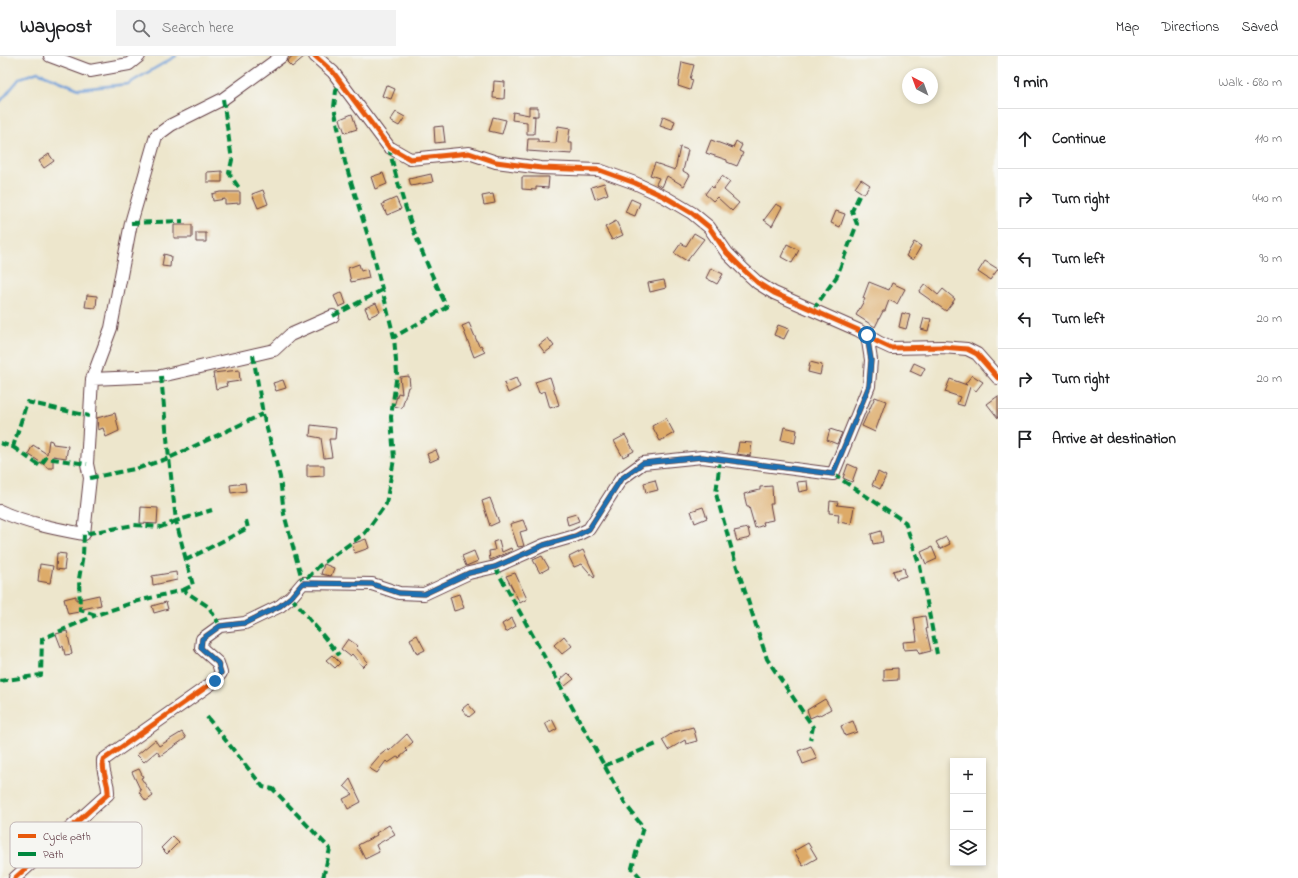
<!DOCTYPE html>
<meta charset="utf-8">
<style>
:root{--surface:#fff;--page:#f2f2f2;--text:#202124;--muted:#757577;--line:#e0e0e0}
body{margin:0;font-family:"Indie Flower",sans-serif;background:var(--page);color:var(--text)}
.controls{position:absolute;right:12px;bottom:12px;display:grid;overflow:hidden;border-radius:0px;box-shadow:0 2px 6px #0003}
.controls button{width:36px;height:36px;display:grid;place-items:center;padding:0;border:0;border-bottom:1px solid var(--line);background:var(--surface);color:var(--text);font:20px sans-serif}
.compass{position:absolute;left:902px;top:12px;width:36px;height:36px;border-radius:50%;background:var(--surface);box-shadow:0 2px 6px #0003;rotate:319deg}
.stop{position:absolute;width:12px;height:12px;margin:-9px;border:3px solid #1f6fb2;border-radius:50%;background:#fff}
.stop.end{background:#1f6fb2;border-color:#fff;box-shadow:0 1px 4px #0008}
.list{margin:0;padding:0;list-style:none}
h2{display:flex;justify-content:space-between;align-items:center;height:52px;margin:0;padding:0 16px;font-size:17px}
h2 small{font-size:13px;font-weight:400;color:var(--muted)}
.list li{display:grid;grid-template-columns:26px 1fr auto;gap:12px;align-items:center;box-sizing:border-box;height:60px;padding:0 16px;border-top:1px solid var(--line)}
.list b{display:block;font-size:15px;white-space:nowrap}
.list em{font-size:13px;font-style:normal;color:var(--muted)}
.icon{flex:none;width:22px;height:22px;fill:none;stroke:currentColor;stroke-width:2;stroke-linecap:round;stroke-linejoin:round}
.map{position:relative;flex:none;width:998px;height:822px;overflow:hidden}
header{display:flex;align-items:center;gap:24px;box-sizing:border-box;height:56px;padding:0 20px;background:var(--surface);border-bottom:1px solid var(--line)}
header strong{font-size:19px}
nav{display:flex;gap:22px;margin-inline-start:auto;font-size:14px}
.search{width:280px;height:36px;background:var(--page);display:flex;align-items:center;gap:10px;box-sizing:border-box;padding:0 14px;border-radius:0px;color:var(--muted);font-size:15px}
main{display:flex}
aside{flex:1;background:var(--surface)}
.map>svg:first-child{display:block}
</style>
<header>
<strong>Waypost</strong>
<div class="search"><svg class="icon" aria-label="search" viewBox="0 0 24 24"><circle cx="10" cy="10" r="6"/><path d="M15 15l6 6"/></svg>Search here</div>
<nav><a>Map</a><a>Directions</a><a>Saved</a></nav>
</header>
<main>
<div class="map">
<svg width="998" height="822" viewBox="0 0 998 822">
<rect width="100%" height="100%" fill="#f6f6f2"/>
<filter id="ink" filterUnits="userSpaceOnUse"><feTurbulence type="fractalNoise" baseFrequency=".025" numOctaves="2"/><feDisplacementMap in="SourceGraphic" scale="8" xChannelSelector="R" yChannelSelector="G"/><feConvolveMatrix kernelMatrix="1 2 1 2 8 2 1 2 1" color-interpolation-filters="sRGB"/></filter>
<filter id="wash" filterUnits="userSpaceOnUse"><feTurbulence type="fractalNoise" baseFrequency=".012" numOctaves="4" result="noise"/><feDisplacementMap in="SourceGraphic" scale="16" xChannelSelector="R" yChannelSelector="G"/><feGaussianBlur stdDeviation="0.9" result="paint"/><feColorMatrix in="noise" values="0 0 0 0 0 0 0 0 0 0 0 0 0 0 0 0 0 1.4 0 .05"/><feComposite in="paint" operator="in"/></filter>
<g filter="url(#wash)">
<rect width="100%" height="100%" fill="#ede6cc"/>
<g fill="none" stroke-linecap="round" stroke-linejoin="round">
<path stroke="#6f9fd9" stroke-width="2.5" d="M0,46L20,22L38,16L79,33L128,28L176,0"/>
</g>
<g id="blocks">
<path fill="#ddaa67" d="M292,0H305L292,11L287,6Z
M682,6L694,9L690,23L693,24L690,34L678,30Z
M494,25L505,26L504,43L493,42Z
M386,29L395,33L391,43L382,40Z
M529,51H538V60H532H535L534,78H527V66L512,64L513,56L529,59Z
M396,56L405,61L399,70L390,65Z
M352,58L357,73L345,77L340,63Z
M663,60L675,65L672,74L660,70Z
M493,61L506,64L502,78L489,75Z
M443,70L445,86L435,87L434,71Z
M558,70L570,72L568,87H572V98L527,95L528,83H538V86L556,87Z
M711,84L733,92L736,85L742,89L739,95L743,97L737,110L727,106V104L706,97Z
M680,91L688,94L683,115L690,119L684,130L667,120L662,131L656,128L659,122L650,119L655,107L675,114Z
M49,98L54,105L44,112L39,105Z
M222,115V126H207V116Z
M383,117L387,128L375,133L371,121Z
M431,118L433,126L411,130L409,123Z
M722,120L730,126L724,134L739,147L732,155L717,141L713,145L705,138L711,130L713,132Z
M522,121H549L548,132L536,131V134L522,133Z
M861,123L870,129L864,138L855,132Z
M604,127L608,138L595,143L591,131Z
M263,134L268,148L258,152L252,138Z
M220,136H240V147L225,148V143L213,145L212,138Z
M493,138L495,147L484,149L482,140Z
M396,142L401,153L387,159L382,148Z
M631,143L640,147L635,160L625,156Z
M776,148L782,151L772,170L764,164Z
M836,155L845,158L840,171L831,167Z
M616,165L623,179L612,184L605,171Z
M174,169H192V182H174Z
M196,177H206V186H196Z
M694,177L704,183L687,205L674,197L681,187L686,190Z
M914,186L921,190L913,204L906,200Z
M787,188L799,194L792,207L781,201Z
M164,198L171,200L170,211L162,210Z
M985,205L998,213L990,224L978,216Z
M359,208L361,215L367,213L369,222L351,226L348,212Z
M711,212L723,218L717,228L706,222Z
M664,224L666,232L650,236L648,227Z
M869,226L889,234L892,227L905,233L897,248L889,244L885,255H883L875,271L856,259L865,243L863,242Z
M925,228L938,239L943,233L955,243L946,255L919,236Z
M342,236L346,248L339,251L334,240Z
M87,239L97,240L96,252L85,251Z
M376,247L380,256L369,261L365,252Z
M902,257L910,259L906,273L899,271Z
M924,262L931,263L928,275L921,273Z
M469,267L479,290L481,289L485,296L474,301L462,270Z
M778,269L789,273L784,283L774,279Z
M548,282L554,290L545,297L539,289Z
M810,306L822,309L820,319L808,316Z
M914,307L925,312L921,320L910,315Z
M239,314L240,325L226,327L227,330L216,333L213,317Z
M972,319L983,326L976,335L970,331L964,350L957,348L960,341L945,336L950,323L967,329L965,328Z
M409,320L410,331H408L402,352L394,350L398,337L402,338L400,321Z
M550,321L559,349L550,352L545,335L539,337L535,326Z
M516,322L520,331L508,337L504,327Z
M283,324L286,332L276,335L273,327Z
M998,340V362L987,348Z
M875,341L886,345L875,376L862,370Z
M115,357L119,375L106,381L103,372L98,374L97,362Z
M666,362L674,377L660,385L652,370Z
M311,369L336,372L335,383H329L332,401L324,402L321,382L310,380Z
M784,371L797,374L795,387L781,384Z
M830,373L842,377L837,388L827,384Z
M625,379L634,395L623,401L614,385Z
M49,384L52,385L53,388L68,390L66,402L53,400V412H47L46,410L28,398L33,389L47,398Z
M739,386L752,387L750,400L737,398Z
M436,394L439,402L430,406L427,398Z
M848,408L857,412L852,426L843,422Z
M307,409H324V420L307,421Z
M878,416L886,420L880,433L872,429Z
M655,424L658,434L646,437L644,427Z
M807,425L808,434L799,436L797,426Z
M245,427L246,435L231,437L230,429Z
M772,430L773,448H770L773,464L763,466L764,469L755,472L749,451H747L744,438L760,434V431Z
M490,442L499,466L490,470L482,445Z
M830,445L838,446L837,449L854,451L851,468L838,466L839,458L829,457Z
M141,451L158,452L157,468L140,467Z
M703,451L707,462L695,467L691,455Z
M576,458L579,465L568,469L566,461Z
M523,464L527,474L520,476L524,490L518,491L510,468Z
M748,472L750,482L737,485L734,475Z
M881,475L883,486L873,488L871,478Z
M946,481L950,488L940,493L936,486Z
M366,483L369,492L355,497L352,488Z
M499,484L502,496L511,492L512,495L490,504L489,495L495,494L493,486Z
M932,491L937,503L926,508L921,496Z
M583,494L595,520L594,522L582,508L574,511L569,501Z
M474,495L478,505L466,510L462,500Z
M57,497L66,498L64,514L56,513Z
M542,500L549,512L540,517L533,504Z
M40,508L53,510L50,527L38,525Z
M324,508L334,512L331,520L321,518Z
M904,512L906,520L896,523L893,515Z
M176,516L177,524L153,529L152,520Z
M515,517L527,543L520,547L506,520Z
M459,538L464,552L454,555L450,541Z
M99,539L101,549L78,554L79,556L68,558L64,543L76,540V544Z
M166,546L168,553L154,557L152,550Z
M925,560L927,573H926L931,595L919,598L918,593L904,594L903,586L917,585L914,562Z
M512,562L516,570L506,576L502,568Z
M67,575L72,598L65,599L63,590L61,591L56,578Z
M417,579L425,594L417,598L410,583Z
M564,580L572,590L562,598L554,589Z
M348,583L358,590L356,592L368,606L363,611L352,598L350,600L341,593Z
M332,599L340,607L335,612L326,604Z
M898,612V624L884,625V613Z
M568,617L574,623L565,630L560,624Z
M825,643L831,653L818,660L817,659L810,662L807,654Z
M468,648L475,656L469,661L462,653Z
M552,663L557,673L550,677L545,667Z
M853,665L857,676L845,680L841,670Z
M693,671L697,685L686,688L685,684L668,694L662,684L674,676Z
M182,676L186,682L160,700L157,695L144,706L137,699L155,684L159,690Z
M407,678L413,686L405,693L407,695L399,702L397,701L388,707L386,705L377,717L369,712L379,700L388,693L389,695Z
M811,690L817,703L803,708L798,695Z
M139,713L143,721L141,722L153,740L146,745L139,736L141,735L132,716Z
M350,723L361,746L348,753L343,743L353,738L344,730Z
M389,769L395,778L376,789L379,796L365,803L358,789L377,779L376,777Z
M173,780L179,786L167,798L161,792Z
M808,787L817,802L803,810L794,795Z"/>
</g>
</g>
<g filter="url(#ink)">
<use href="#blocks" fill-opacity="0" stroke="#623d43" stroke-width="1"/>
<g fill="none" stroke-linecap="round" stroke-linejoin="round">
<g stroke="#623d43" stroke-width="14">
<path id="minor" d="M50,0L90,15L129,8L139,0
M315,0L333,16L389,91L410,103L469,97L496,106L541,112L599,114L635,127L665,141L692,157L709,171L727,197L745,215L758,227L774,237L858,274L878,286L891,292L942,291L967,293L977,298L998,322
M92,323L161,320L274,294L290,279L333,260
M0,455C26,467 56,473 84,478L90,422L87,408L92,323L111,272L131,167L156,80L171,69L223,43L282,0
M15,822L108,738C109,725 102,720 103,704L215,625L221,617L218,607L201,592L202,583L220,570L245,567L280,550L291,541L303,527L372,528L399,537L424,538L469,517L495,511L544,489L575,480L589,473L621,423L643,407L702,401L833,418L869,330L871,304L867,279"/>
</g>
<use href="#minor" stroke="#fff" stroke-width="12"/>
<path stroke="#00873e" stroke-width="4" stroke-dasharray="8 4" stroke-linecap="butt" d="M223,43L232,104L229,117L239,132
M389,91C401,147 422,200 447,251L394,281
M131,167L183,165
M813,254L837,220L857,168L852,155L859,140
M333,260L382,234
M253,299L263,358L280,421L284,458L303,527L319,510L365,477L386,448L394,403L391,361L397,317L394,281L372,193L345,106L334,51L336,35L340,26
M0,387L13,391L27,346L89,360
M13,391L40,410L46,402L87,408
M720,403L716,438L735,505L767,603L813,671L810,684
M833,418L905,466L920,510L937,598
M90,422L139,412L169,402L161,320
M186,504L176,465L212,454
M495,511L626,749L643,771L632,812L641,822
M183,534L193,529L186,504L248,472L246,464
M291,541L339,599
M220,570L209,551L183,534L138,545L96,559L80,554L79,523L83,499L84,478L134,469L161,471L176,465L169,402L263,358
M0,625L41,619L42,583L96,559
M207,661L263,731L273,733L330,793L323,822
M604,710L659,687"/>
<g stroke="#f6f6f2" stroke-width="8">
<path id="cycleway" d="M315,0L333,16L389,91L410,103L469,97L496,106L541,112L599,114L635,127L665,141L692,157L709,171L727,197L745,215L758,227L774,237L858,274L878,286L891,292L942,291L967,293L977,298L998,322
M15,822L108,738C109,725 102,720 103,704L215,625L221,617L218,607L201,592L202,583L220,570L245,567L280,550L291,541L303,527L372,528L399,537L424,538L469,517L495,511L544,489L575,480L589,473L621,423L643,407L702,401L833,418L869,330L871,304L867,279"/>
</g>
<use href="#cycleway" stroke="#e8590c" stroke-width="5"/>
</g>
</g>
<g fill="none" stroke-linecap="round" stroke-linejoin="round" filter="url(#ink)">
<path stroke="#1f6fb2" stroke-width="5" d="M215,625L221,617L218,607L201,592L202,583L220,570L245,567L280,550L291,541L303,527L372,528L399,537L424,538L469,517L495,511L544,489L576,480L589,473L621,423L643,407L702,401L833,418L869,330L871,304L867,279"/>
</g>
<rect x="10" y="766" width="132" height="46" rx="6" fill="#f6f6f2" stroke="#c2b6b6" stroke-width="1"/>
<rect x="18" y="778" width="18" height="4" fill="#e8590c"/>
<rect x="18" y="796" width="18" height="4" fill="#00873e"/>
<g font-size="11" fill="#4a1f2b">
<text x="43" y="784">Cycle path</text>
<text x="43" y="802">Path</text>
</g>
</svg>
<div class="controls">
<button>+</button>
<button>−</button>
<button><svg class="icon" aria-label="layers" viewBox="0 0 24 24"><path d="M12 4l9 5-9 5-9-5zM3 14l9 5 9-5"/></svg></button>
</div>
<svg class="compass" viewBox="-18 -18 36 36"><path d="M0-13l5 13h-10z" fill="#e53935"/><path d="M0 13l5-13h-10z" fill="#757577"/></svg>
<div class="stop" style="left:867px;top:279px"></div>
<div class="stop end" style="left:215px;top:625px"></div>
</div>
<aside>
<h2>9 min<small>Walk · 680 m</small></h2>
<ul class="list">
<li><svg class="icon" aria-label="ahead" viewBox="0 0 24 24"><path d="M12 20V5M6 11l6-6 6 6"/></svg><div><b>Continue</b></div><em>110 m</em></li>
<li><svg class="icon" aria-label="right" viewBox="0 0 24 24"><path d="M7 20v-9h11M14 6l5 5-5 5"/></svg><div><b>Turn right</b></div><em>440 m</em></li>
<li><svg class="icon" aria-label="left" viewBox="0 0 24 24"><path d="M17 20v-9H6M10 6l-5 5 5 5"/></svg><div><b>Turn left</b></div><em>90 m</em></li>
<li><svg class="icon" aria-label="left" viewBox="0 0 24 24"><path d="M17 20v-9H6M10 6l-5 5 5 5"/></svg><div><b>Turn left</b></div><em>20 m</em></li>
<li><svg class="icon" aria-label="right" viewBox="0 0 24 24"><path d="M7 20v-9h11M14 6l5 5-5 5"/></svg><div><b>Turn right</b></div><em>20 m</em></li>
<li><svg class="icon" aria-label="arrive" viewBox="0 0 24 24"><path d="M6 21V4h12l-3 4 3 4H6"/></svg><div><b>Arrive at destination</b></div></li>
</ul>
</aside>
</main>
